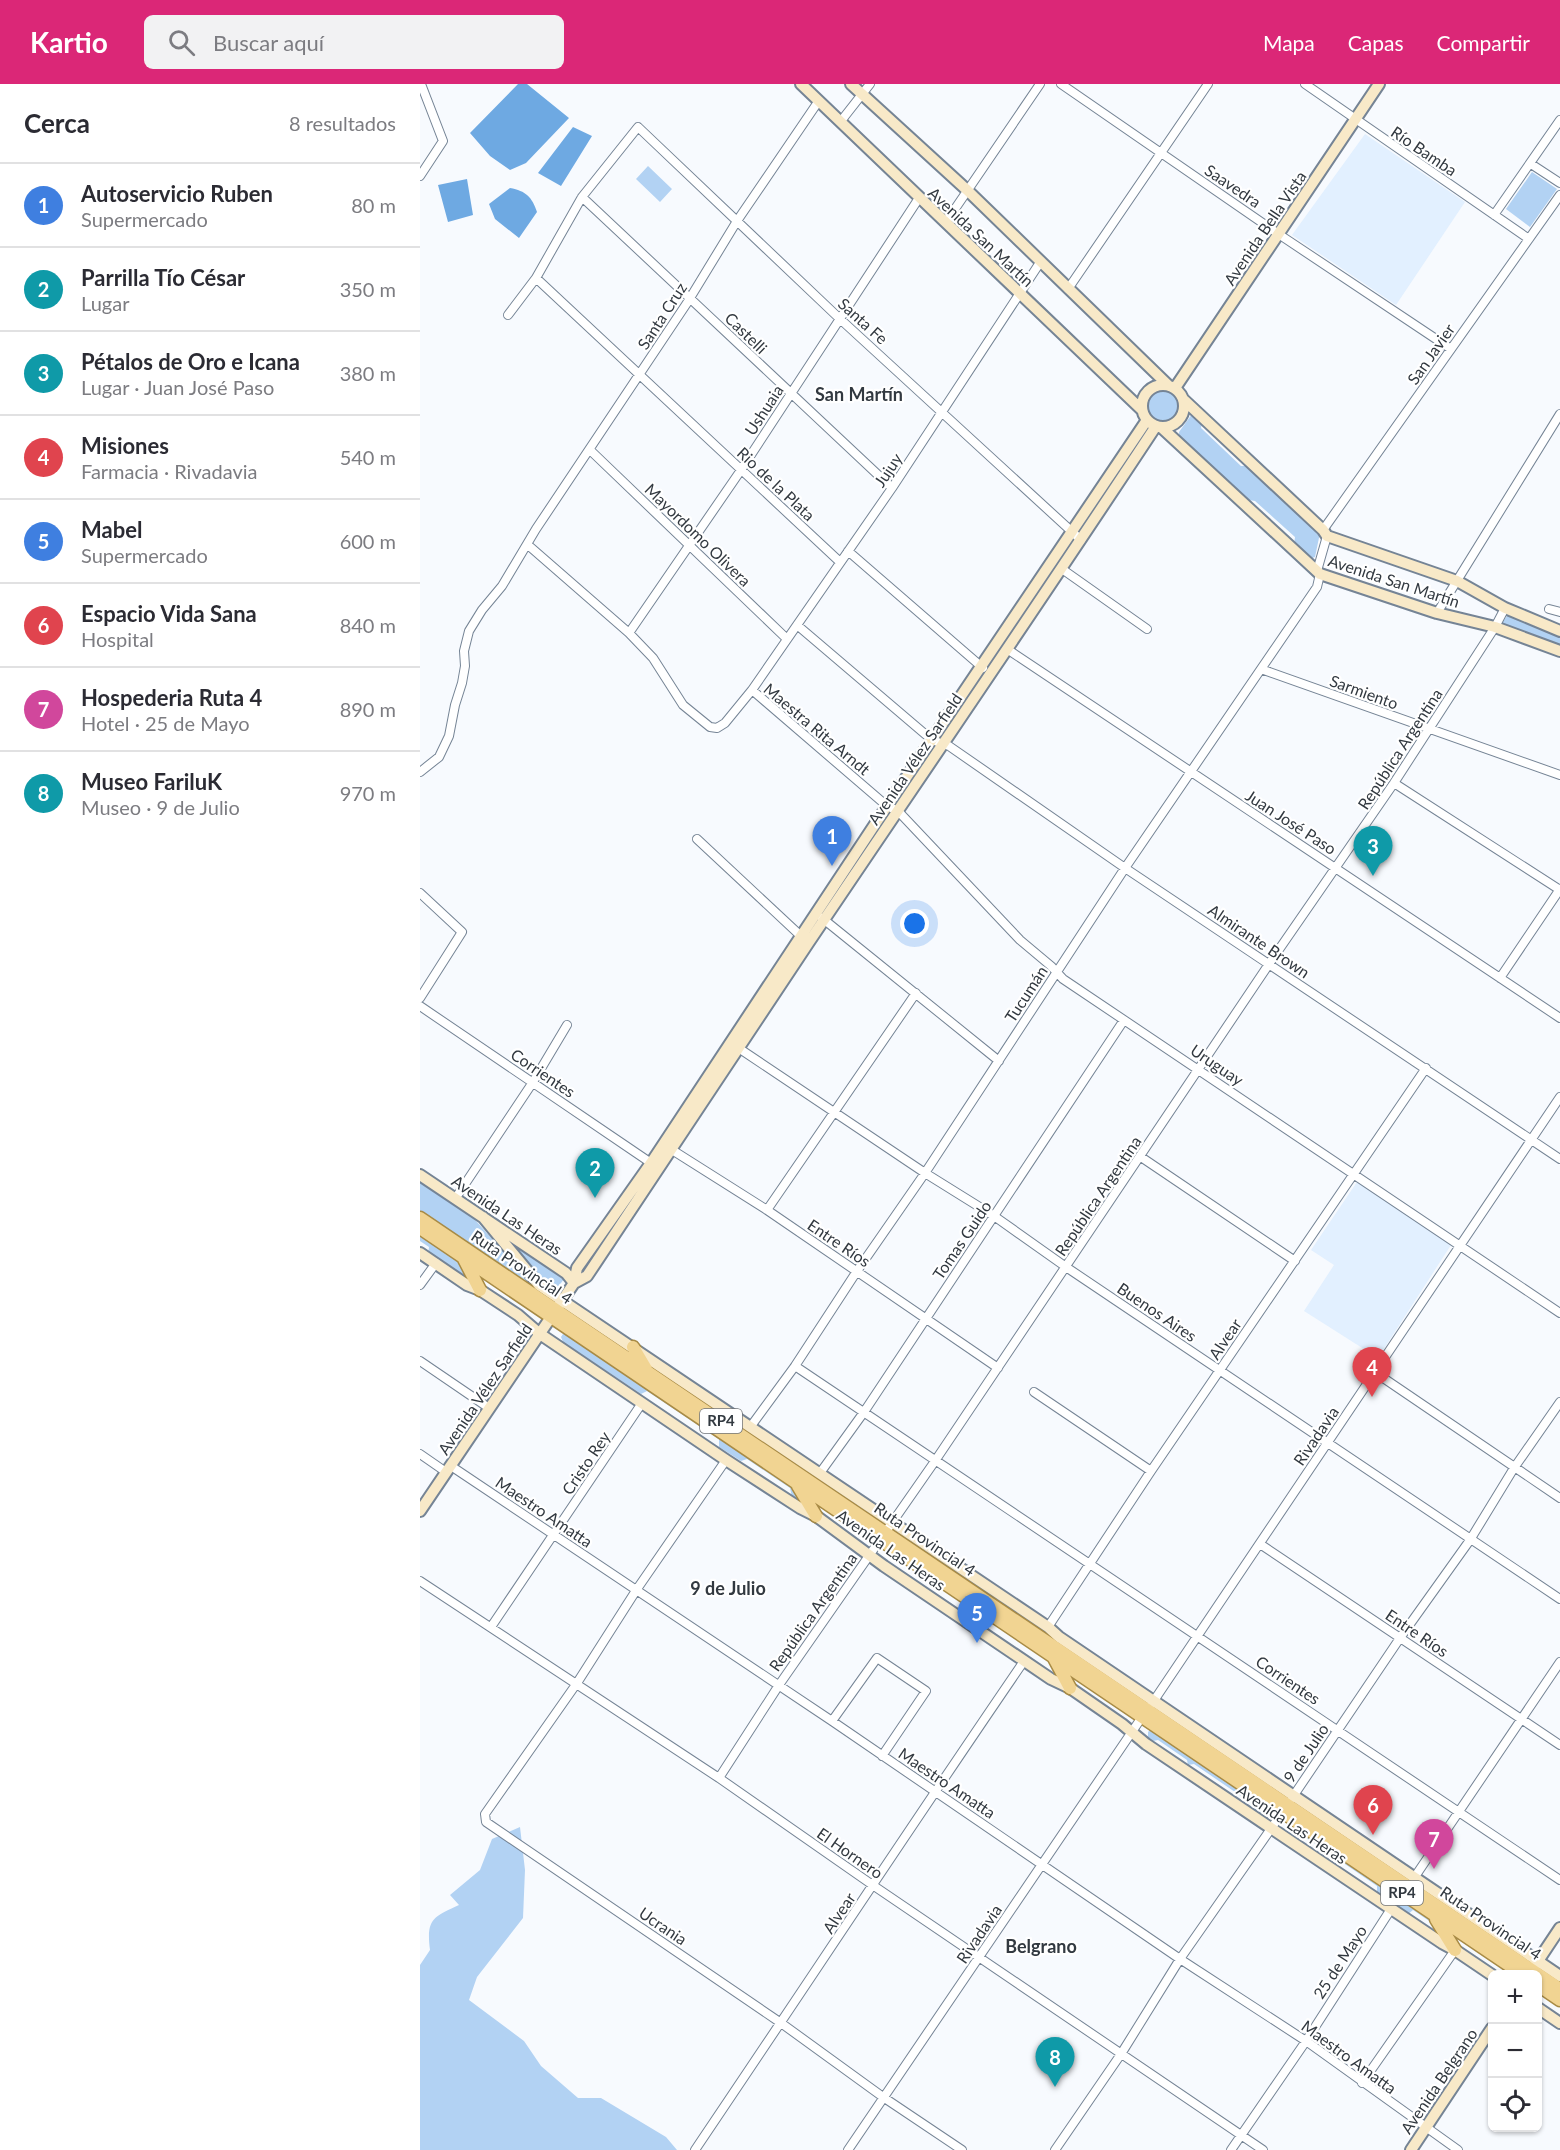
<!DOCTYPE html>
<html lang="es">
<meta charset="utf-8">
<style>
:root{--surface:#fff;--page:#f2f2f3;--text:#2b2b33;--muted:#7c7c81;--line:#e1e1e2;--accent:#db2777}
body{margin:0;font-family:Lato,sans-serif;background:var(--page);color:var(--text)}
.controls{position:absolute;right:18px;bottom:18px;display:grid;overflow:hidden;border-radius:9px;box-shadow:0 2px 4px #0004}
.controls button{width:54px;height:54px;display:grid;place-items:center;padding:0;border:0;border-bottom:2px solid var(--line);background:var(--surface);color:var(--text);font:30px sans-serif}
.you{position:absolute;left:495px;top:840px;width:21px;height:21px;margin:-15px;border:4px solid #fff;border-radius:50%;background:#1a73e8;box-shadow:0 0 0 9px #1a73e833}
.badge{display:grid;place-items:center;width:39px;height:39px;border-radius:50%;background:var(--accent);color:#fff;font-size:20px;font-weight:700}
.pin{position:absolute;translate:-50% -50px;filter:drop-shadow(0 2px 3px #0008)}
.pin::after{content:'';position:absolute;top:32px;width:21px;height:18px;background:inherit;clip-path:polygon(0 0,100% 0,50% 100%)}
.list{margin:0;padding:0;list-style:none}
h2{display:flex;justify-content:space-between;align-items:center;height:78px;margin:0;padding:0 24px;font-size:26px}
h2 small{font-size:20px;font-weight:400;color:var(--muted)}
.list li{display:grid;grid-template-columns:39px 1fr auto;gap:18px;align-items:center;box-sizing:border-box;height:84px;padding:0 24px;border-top:2px solid var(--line)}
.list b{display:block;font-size:22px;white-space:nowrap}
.list p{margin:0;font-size:20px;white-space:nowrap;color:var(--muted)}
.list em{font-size:20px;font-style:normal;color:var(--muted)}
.icon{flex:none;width:33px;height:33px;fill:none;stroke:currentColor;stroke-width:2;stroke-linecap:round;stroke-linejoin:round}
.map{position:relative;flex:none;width:1140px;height:2066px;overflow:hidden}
header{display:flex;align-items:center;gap:36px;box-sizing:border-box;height:84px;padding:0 30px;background:var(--accent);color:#fff}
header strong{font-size:28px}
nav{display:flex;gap:33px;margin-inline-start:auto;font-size:21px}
.search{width:420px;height:54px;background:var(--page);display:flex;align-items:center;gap:15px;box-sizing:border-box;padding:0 21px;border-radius:9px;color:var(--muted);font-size:22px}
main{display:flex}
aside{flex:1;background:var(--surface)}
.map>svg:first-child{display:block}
</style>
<header>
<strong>Kartio</strong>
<div class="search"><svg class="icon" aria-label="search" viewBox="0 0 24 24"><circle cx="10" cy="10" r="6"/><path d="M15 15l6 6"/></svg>Buscar aquí</div>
<nav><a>Mapa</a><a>Capas</a><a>Compartir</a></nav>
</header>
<main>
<aside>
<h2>Cerca<small>8 resultados</small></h2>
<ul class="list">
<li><span class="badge" style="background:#3f7fe0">1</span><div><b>Autoservicio Ruben</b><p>Supermercado</p></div><em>80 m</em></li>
<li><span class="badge" style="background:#0f9aa8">2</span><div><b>Parrilla Tío César</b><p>Lugar</p></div><em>350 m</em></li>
<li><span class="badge" style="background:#0f9aa8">3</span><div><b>Pétalos de Oro e Icana</b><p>Lugar · Juan José Paso</p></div><em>380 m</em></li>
<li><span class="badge" style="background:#e0444e">4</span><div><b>Misiones</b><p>Farmacia · Rivadavia</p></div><em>540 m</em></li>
<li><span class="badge" style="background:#3f7fe0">5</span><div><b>Mabel</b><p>Supermercado</p></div><em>600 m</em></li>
<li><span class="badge" style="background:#e0444e">6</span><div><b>Espacio Vida Sana</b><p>Hospital</p></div><em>840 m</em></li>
<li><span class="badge" style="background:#d1479c">7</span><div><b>Hospederia Ruta 4</b><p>Hotel · 25 de Mayo</p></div><em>890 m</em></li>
<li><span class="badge" style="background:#0f9aa8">8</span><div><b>Museo FariluK</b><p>Museo · 9 de Julio</p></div><em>970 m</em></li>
</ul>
</aside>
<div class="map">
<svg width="1140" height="2066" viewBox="0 0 1140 2066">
<rect width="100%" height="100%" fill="#f7fafe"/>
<path fill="#e2f0ff" d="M945,50L1045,118L976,221L872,151Z
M937,1098L1031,1161L958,1274L884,1227L914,1181L891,1166Z"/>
<path fill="#b2d2f3" d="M228,82L252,105L240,118L216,95Z
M1112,88L1137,105L1110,143L1086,125Z
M728 322a16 16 0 1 1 32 0a16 16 0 1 1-32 0Z
M772,330L782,339L781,344L821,382H828L900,449L895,473L890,475L874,461L875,453L835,417L823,415L759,352V348Z
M1087,532L1140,551V563L1079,543Z
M0,1096L48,1128L117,1205V1207L0,1130Z
M0,1148L39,1175L51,1197L8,1170L9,1163L0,1157Z
M85,1154L142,1192L144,1195L138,1203C122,1205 95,1166 85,1154Z
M143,1250H148L373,1401L381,1418L372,1413L370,1404L327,1375L321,1377L299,1363V1355L227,1307L221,1310L143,1258L141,1253Z
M730,1646L846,1723L845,1728L838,1729L834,1726V1721L774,1680L768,1681L767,1676L738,1656L733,1657L728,1654V1648Z
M870,1739L1015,1836L1025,1853L1016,1850L1015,1841L993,1826L987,1831L957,1810V1802L903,1765L898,1770L900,1763L882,1751L876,1755L865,1748L864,1745Z
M100,1743L105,1786L103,1834L57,1893L49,1916L104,1957L121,1982L158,2014H181L246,2053L257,2066H0V1881L10,1866C6,1835 13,1833 39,1821L30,1811L60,1786L72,1755Z"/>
<path fill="#6ea9e2" d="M98,0H107L149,34L106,79L90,86L70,72L50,49Z
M153,43L172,52L141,102L118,89Z
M47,95L53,131L28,138L18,101Z
M90,104C106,107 112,113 117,128L99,154L75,135L69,120Z"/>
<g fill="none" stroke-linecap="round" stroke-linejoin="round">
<g stroke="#758495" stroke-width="10">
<path id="street" d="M641,0L860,151L1031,265
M885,0L1109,155
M421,37L450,0
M1111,80L1140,99
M0,92L23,57L1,0
M162,113L472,404
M1074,131L1140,36
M526,138L620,0
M116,194L420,478
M648,205L788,0
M88,231L116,194L162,113L218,43L419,234L661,456
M170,366L367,555
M903,446L1140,111
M108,461L209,549L233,574L263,621L290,643L297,644L305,639L332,606L467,722L478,727L600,856L631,882L643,895L1140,1229
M428,467L563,584
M642,485L727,545
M897,487L907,452
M1129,525L1140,528
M1017,529L1140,330
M377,541L512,656L529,662L705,784L1140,1075
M209,549L321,386L499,114
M587,565L1140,934
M841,585L1140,691
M332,606L472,404L621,177
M0,688L19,673L29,652L35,621L42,599L45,582L44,567L49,547L62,526L82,502L116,445L267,219L317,137L398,18
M974,699L1140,806
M277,755L383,854
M0,809L42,848L0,914
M402,834L579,977
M1080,894L1140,805
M0,922L234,1081
M314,961L505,1089L574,1132L646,1183L1140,1515
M249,1064L347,1126L578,1284
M721,1073L875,1177
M35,1115L113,998L147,941
M347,1126L496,909
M0,1201L16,1179
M0,1277L69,1324
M375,1282L1140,1796
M956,1289L1140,1414
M614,1308L731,1387
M331,1342L375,1282L437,1187L505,1089L705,784L897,503L900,490
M0,1370L26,1388
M306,1376L217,1505L157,1599L65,1730L66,1738L361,1939L463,2013L542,2066
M31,1382L412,1637L760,1875L886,1957L1038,2066
M400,1389L444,1328L704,936
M840,1460L1140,1661
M0,1497L299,1694L454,1802L843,2066
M71,1543L222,1319
M628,1543L731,1387L1006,984
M731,1621L1140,1013
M412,1637L457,1574L506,1607L462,1672
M299,1694L359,1601L515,1377L849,880L974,699L1075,543L1085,524
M872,1714L980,1554L1050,1456L1094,1384L1140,1318
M994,1794L1140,1578
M942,1999L1035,1866
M275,2066C385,1903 493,1739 604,1577
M428,2066L724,1630
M635,2066L701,1970L760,1875L864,1726
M811,2066L886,1957L971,1825"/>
</g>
<g stroke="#758495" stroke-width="14">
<path id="secondary" d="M381,0L722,326
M431,0L547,106L748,301
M722 322a21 21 0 1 1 42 0a21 21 0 1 1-42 0Z
M755,304L959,0
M764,316L903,446L907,452L1037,497L1085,524L1140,547
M741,343L900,490L1017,529L1075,543L1140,567
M0,1091L146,1189L154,1199
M63,1133L119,1201L628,1543L639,1553L1140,1892
M0,1169L47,1201L60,1206L98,1231L120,1250L306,1376L380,1424L396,1432L464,1482L631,1595L650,1604L702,1640L726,1660L1022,1859L1035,1866L1072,1891
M154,1199L167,1192C242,1081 314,969 389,858C505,686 622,515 736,342
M0,1427L154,1199L157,1184L231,1079L467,722L727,336
M1114,1883L1140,1844
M1118,1924L1140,1939
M991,2066L1072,1944"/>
</g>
<g stroke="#a88b46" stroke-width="15">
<path id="primary" d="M0,1134L1140,1905
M0,1144L1102,1890
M44,1175L60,1206
M213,1263L226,1285
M378,1402L396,1432
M634,1574L650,1604
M1016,1835L1035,1866
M1118,1901L1140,1916"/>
</g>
<use href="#street" stroke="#fff" stroke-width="8"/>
<use href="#secondary" stroke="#f8e9c8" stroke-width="10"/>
<use href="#primary" stroke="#f1d492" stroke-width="12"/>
</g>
<g text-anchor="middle" stroke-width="4.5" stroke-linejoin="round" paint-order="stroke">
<g fill="#fff" stroke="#707479" stroke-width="1.5">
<rect x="280" y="1325" width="42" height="24" rx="4.5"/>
<rect x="961" y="1797" width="42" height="24" rx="4.5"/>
</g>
<g font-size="15" font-weight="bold" fill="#323940">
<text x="301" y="1342">RP4</text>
<text x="982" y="1814">RP4</text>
</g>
<g font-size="16" fill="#323940" stroke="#fff">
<text transform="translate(1004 67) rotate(34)" y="6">Río Bamba</text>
<text transform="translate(813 102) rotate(34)" y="6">Saavedra</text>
<text transform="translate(845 144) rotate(-56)" y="6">Avenida Bella Vista</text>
<text transform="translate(561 153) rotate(43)" y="6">Avenida San Martín</text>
<text transform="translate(242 232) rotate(-57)" y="6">Santa Cruz</text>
<text transform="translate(443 237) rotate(42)" y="6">Santa Fe</text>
<text transform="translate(326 249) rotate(44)" y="6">Castelli</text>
<text transform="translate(1011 270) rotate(-55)" y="6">San Javier</text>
<text transform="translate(344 326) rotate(-57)" y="6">Ushuaia</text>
<text transform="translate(468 386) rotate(-56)" y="6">Jujuy</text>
<text transform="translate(356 400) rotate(43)" y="6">Rio de la Plata</text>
<text transform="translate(278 451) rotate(44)" y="6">Mayordomo Olivera</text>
<text transform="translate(974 497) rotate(18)" y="6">Avenida San Martín</text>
<text transform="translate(944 608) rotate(20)" y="6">Sarmiento</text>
<text transform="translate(397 645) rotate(40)" y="6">Maestra Rita Arndt</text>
<text transform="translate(980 665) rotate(-57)" y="6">República Argentina</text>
<text transform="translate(495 675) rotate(-56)" y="6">Avenida Vélez Sarfield</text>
<text transform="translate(871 738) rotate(33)" y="6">Juan José Paso</text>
<text transform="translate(839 857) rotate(34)" y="6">Almirante Brown</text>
<text transform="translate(606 910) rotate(-57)" y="6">Tucumán</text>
<text transform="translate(797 981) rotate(34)" y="6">Uruguay</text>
<text transform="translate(123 989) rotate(34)" y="6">Corrientes</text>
<text transform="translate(678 1112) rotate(-56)" y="6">República Argentina</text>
<text transform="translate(87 1131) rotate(34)" y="6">Avenida Las Heras</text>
<text transform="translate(542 1156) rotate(-56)" y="6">Tomas Guido</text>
<text transform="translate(419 1159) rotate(34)" y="6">Entre Ríos</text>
<text transform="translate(102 1183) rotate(34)" y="6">Ruta Provincial 4</text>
<text transform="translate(737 1228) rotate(34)" y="6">Buenos Aires</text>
<text transform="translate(805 1255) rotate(-56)" y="6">Alvear</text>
<text transform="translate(65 1305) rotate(-56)" y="6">Avenida Vélez Sarfield</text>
<text transform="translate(896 1352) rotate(-56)" y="6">Rivadavia</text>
<text transform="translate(166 1379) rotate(-56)" y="6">Cristo Rey</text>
<text transform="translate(124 1428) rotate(34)" y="6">Maestro Amatta</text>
<text transform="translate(505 1455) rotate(34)" y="6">Ruta Provincial 4</text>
<text transform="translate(471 1466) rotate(35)" y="6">Avenida Las Heras</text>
<text transform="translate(393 1528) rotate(-55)" y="6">República Argentina</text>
<text transform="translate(997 1549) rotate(34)" y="6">Entre Ríos</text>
<text transform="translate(868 1596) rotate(34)" y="6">Corrientes</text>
<text transform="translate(886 1669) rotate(-56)" y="6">9 de Julio</text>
<text transform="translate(527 1699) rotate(34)" y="6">Maestro Amatta</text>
<text transform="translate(872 1740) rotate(34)" y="6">Avenida Las Heras</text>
<text transform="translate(430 1769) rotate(35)" y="6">El Hornero</text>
<text transform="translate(419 1829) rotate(-56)" y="6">Alvear</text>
<text transform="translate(1071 1839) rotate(34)" y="6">Ruta Provincial 4</text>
<text transform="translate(243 1842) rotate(34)" y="6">Ucrania</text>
<text transform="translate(559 1850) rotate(-56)" y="6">Rivadavia</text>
<text transform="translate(920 1878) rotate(-57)" y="6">25 de Mayo</text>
<text transform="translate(929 1973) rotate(36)" y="6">Maestro Amatta</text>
<text transform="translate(1019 1997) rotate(-56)" y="6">Avenida Belgrano</text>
</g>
<g font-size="18" font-weight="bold" fill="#323940" stroke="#fff">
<text x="439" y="317">San Martín</text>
<text x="308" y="1511">9 de Julio</text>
<text x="621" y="1869">Belgrano</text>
</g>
</g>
</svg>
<div class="controls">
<button>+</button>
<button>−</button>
<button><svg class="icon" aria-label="locate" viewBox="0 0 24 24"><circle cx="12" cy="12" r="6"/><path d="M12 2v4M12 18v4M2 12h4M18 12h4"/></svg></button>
</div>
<div class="you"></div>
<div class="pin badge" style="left:412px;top:782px;background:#3f7fe0">1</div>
<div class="pin badge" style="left:175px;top:1114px;background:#0f9aa8">2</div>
<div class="pin badge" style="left:953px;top:792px;background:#0f9aa8">3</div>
<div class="pin badge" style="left:952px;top:1313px;background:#e0444e">4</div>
<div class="pin badge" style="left:557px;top:1559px;background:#3f7fe0">5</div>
<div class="pin badge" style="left:953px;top:1751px;background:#e0444e">6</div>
<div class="pin badge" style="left:1014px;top:1785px;background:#d1479c">7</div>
<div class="pin badge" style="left:635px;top:2003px;background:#0f9aa8">8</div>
</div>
</main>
